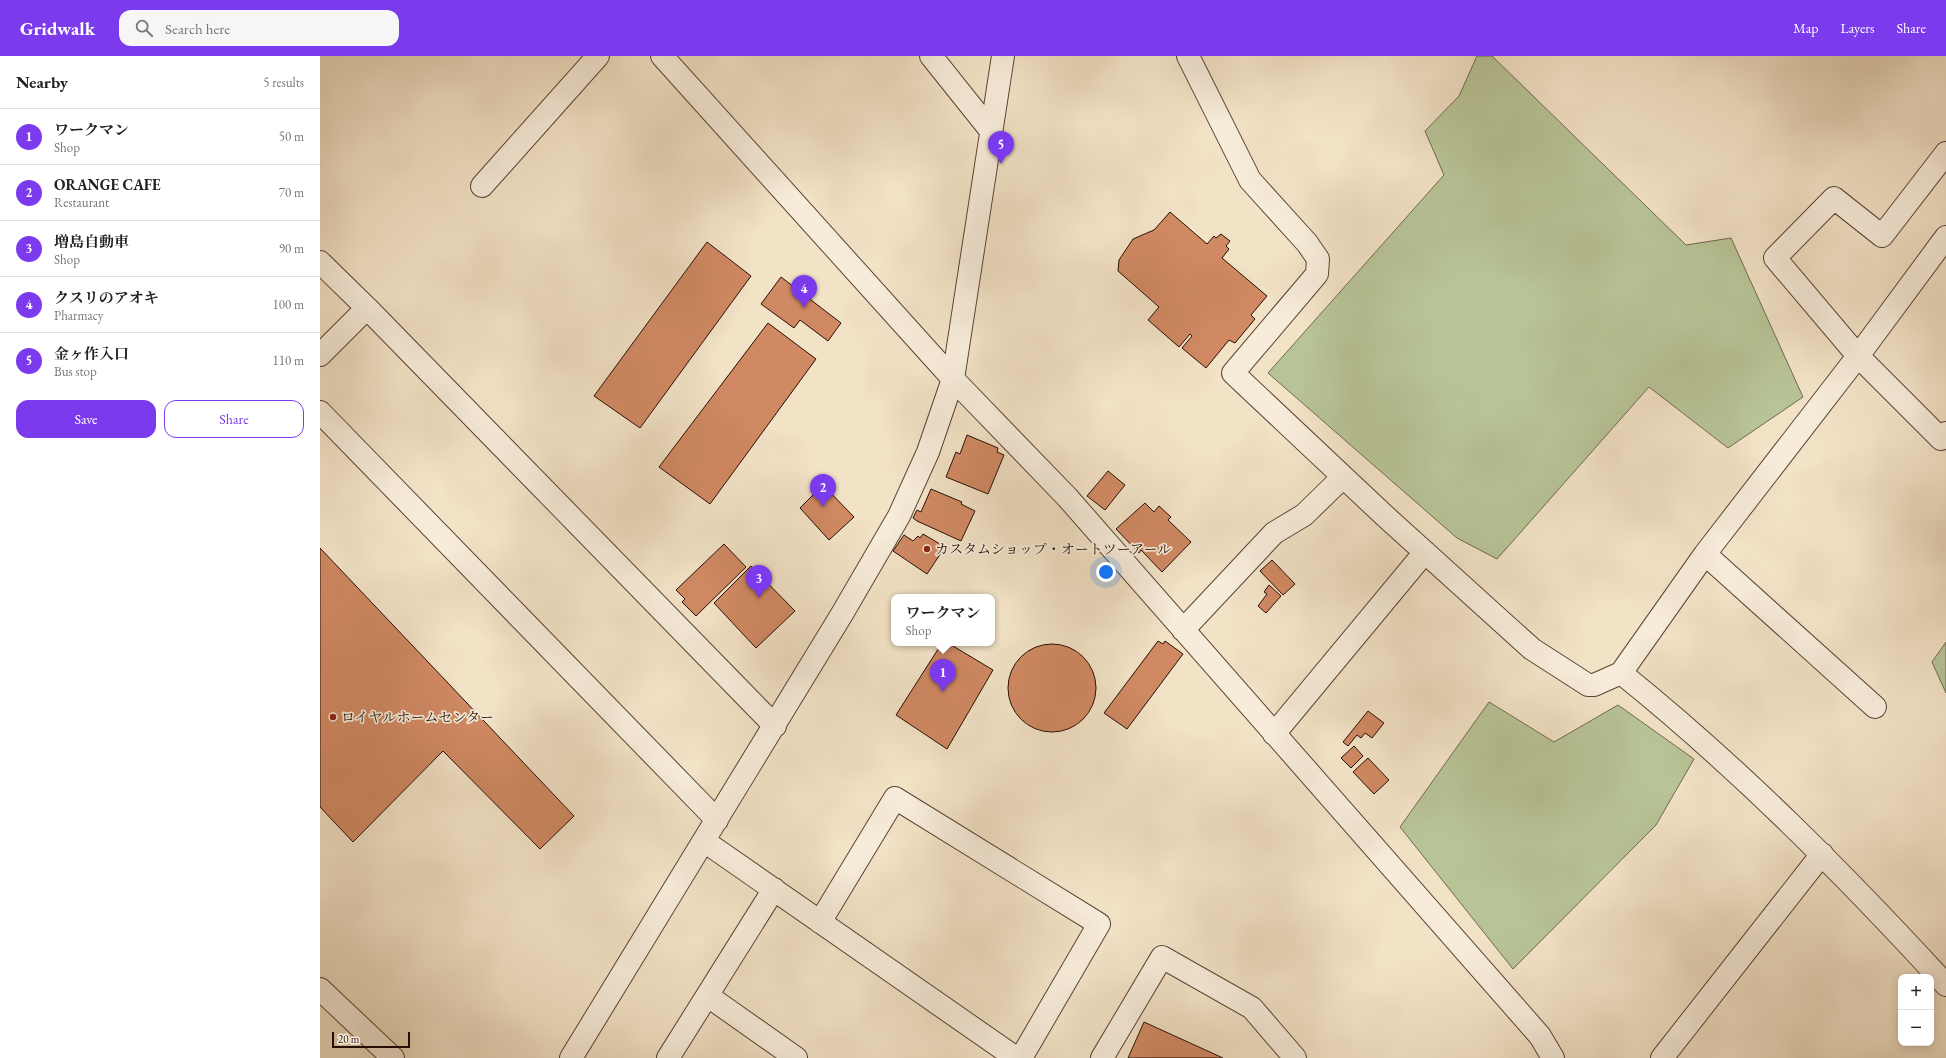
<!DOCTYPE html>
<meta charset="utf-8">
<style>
:root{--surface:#fff;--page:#f6f6f6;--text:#222;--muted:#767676;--line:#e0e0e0;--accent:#7c3aed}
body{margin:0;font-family:"EB Garamond","Noto Serif JP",serif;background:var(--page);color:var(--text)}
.controls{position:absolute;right:12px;bottom:12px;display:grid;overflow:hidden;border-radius:8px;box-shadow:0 2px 10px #0003}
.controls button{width:36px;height:36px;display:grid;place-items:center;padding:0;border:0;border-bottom:1px solid var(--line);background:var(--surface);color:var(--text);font:20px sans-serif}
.scale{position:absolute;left:12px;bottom:10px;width:78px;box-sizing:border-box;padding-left:4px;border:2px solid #270e05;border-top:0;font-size:11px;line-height:14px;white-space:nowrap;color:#270e05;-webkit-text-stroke:3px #f7ecda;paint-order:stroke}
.you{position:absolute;left:786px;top:516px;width:14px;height:14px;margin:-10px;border:3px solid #fff;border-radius:50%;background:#1a73e8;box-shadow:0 0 0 6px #1a73e833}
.badge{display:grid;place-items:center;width:26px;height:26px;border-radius:50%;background:var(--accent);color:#fff;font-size:13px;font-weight:700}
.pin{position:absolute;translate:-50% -33px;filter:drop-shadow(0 1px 2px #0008)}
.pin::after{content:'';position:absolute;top:21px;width:14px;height:12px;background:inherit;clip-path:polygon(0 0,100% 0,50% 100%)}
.popup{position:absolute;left:571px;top:538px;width:104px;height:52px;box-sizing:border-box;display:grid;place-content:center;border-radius:8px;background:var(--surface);filter:drop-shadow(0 1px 3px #0005);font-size:13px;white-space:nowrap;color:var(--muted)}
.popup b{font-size:15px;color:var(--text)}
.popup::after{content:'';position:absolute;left:50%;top:100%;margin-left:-8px;border:8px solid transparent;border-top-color:var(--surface)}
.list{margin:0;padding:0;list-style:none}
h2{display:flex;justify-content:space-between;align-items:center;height:52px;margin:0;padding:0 16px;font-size:17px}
h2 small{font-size:13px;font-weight:400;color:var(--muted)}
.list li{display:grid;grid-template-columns:26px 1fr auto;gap:12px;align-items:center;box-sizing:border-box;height:56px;padding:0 16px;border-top:1px solid var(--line)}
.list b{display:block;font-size:15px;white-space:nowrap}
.list p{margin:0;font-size:13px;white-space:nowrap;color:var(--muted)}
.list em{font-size:13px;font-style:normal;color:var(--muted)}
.actions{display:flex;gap:8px;padding:12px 16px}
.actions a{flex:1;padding:9px 0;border:1px solid var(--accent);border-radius:12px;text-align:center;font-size:14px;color:var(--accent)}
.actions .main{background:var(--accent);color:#fff}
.icon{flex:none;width:22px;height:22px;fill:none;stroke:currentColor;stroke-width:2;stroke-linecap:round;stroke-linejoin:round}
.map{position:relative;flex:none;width:1626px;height:1002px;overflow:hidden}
header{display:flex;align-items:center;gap:24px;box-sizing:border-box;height:56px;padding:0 20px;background:var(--accent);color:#fff}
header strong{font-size:19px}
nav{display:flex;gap:22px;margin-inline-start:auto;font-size:14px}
.search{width:280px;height:36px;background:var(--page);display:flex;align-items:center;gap:10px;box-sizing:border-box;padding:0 14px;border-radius:12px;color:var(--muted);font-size:15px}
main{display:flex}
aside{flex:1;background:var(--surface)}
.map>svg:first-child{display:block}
</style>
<header>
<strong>Gridwalk</strong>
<div class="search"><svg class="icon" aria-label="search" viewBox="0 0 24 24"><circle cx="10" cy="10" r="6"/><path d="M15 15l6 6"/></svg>Search here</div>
<nav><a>Map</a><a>Layers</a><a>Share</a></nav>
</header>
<main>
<aside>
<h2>Nearby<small>5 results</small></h2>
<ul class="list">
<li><span class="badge">1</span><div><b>ワークマン</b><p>Shop</p></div><em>50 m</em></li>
<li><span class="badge">2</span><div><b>ORANGE CAFE</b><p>Restaurant</p></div><em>70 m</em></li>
<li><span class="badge">3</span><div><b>増島自動車</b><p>Shop</p></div><em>90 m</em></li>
<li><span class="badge">4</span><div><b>クスリのアオキ</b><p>Pharmacy</p></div><em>100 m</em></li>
<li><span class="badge">5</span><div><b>金ヶ作入口</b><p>Bus stop</p></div><em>110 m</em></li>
</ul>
<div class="actions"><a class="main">Save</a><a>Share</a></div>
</aside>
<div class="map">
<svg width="1626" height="1002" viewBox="0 0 1626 1002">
<rect width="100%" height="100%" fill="#f2e2c6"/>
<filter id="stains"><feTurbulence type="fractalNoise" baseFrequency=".005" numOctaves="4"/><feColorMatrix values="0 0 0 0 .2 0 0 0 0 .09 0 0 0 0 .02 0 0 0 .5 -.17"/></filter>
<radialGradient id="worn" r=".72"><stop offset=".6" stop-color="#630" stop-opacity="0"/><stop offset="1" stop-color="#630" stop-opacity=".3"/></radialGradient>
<path fill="#b8c497" stroke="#70694e" d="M1157,0H1172L1366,189L1411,182L1483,341L1408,392L1329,331L1177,503L1137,482L948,317L1124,119L1105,75L1139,40Z
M1626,586V637L1612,606Z
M1169,646L1234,686L1298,649L1374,703L1336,769L1193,913L1080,771Z"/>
<path fill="#d08963" stroke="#270e05" d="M850,156L887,188L894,180L896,182L901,178L910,185L906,190L909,193L902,202L947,240L931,259L935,263L915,287L909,284L886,312L862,292L872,280L870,278L859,291L828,264L839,251L798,215L799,204L813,183L834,174Z
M387,186L431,220L320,372L274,340Z
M461,221L521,267L508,285L480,264L474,272L441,248Z
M448,267L496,303L390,448L339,411Z
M647,379L678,392L677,396L684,399L668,438L626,421L636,396L640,398Z
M788,415L805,429L785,454L767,440Z
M503,429L534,461L509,484L480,452Z
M611,433L642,446L641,448L655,455L641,485L597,465L593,462L597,454L601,456Z
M825,447L834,456L839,450L851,461L848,464L871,486L842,516L821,494L819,497L796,473Z
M603,478L625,491L607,518L573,495L584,479L593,485L598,480L600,482Z
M404,488L426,511L376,560L362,546L365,543L356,534Z
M0,492L254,760L220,793L123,695L33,786L0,751Z
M952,504L975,528L963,539L940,515Z
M431,510L475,555L436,592L394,547Z
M949,529L961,540L946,557L938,550L947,538L944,536Z
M838,585L843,588L845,585L863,598L807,673L784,657Z
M622,587H628L673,614L627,693L576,659Z
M688 632a44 44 0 1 1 88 0a44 44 0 1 1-88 0Z
M1048,655L1064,667L1052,682L1045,677L1041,682L1037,679L1028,690L1023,686Z
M1034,690L1043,700L1031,712L1021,702Z
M1048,702L1069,724L1054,738L1033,716Z
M824,966L903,1002H808Z"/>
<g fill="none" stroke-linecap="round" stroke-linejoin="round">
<g stroke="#5a4335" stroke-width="24">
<path id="minor" d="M342,0L633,323L747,441L1220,980L1233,1002
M611,0L671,75
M868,0L930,124L987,187L998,203L997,218L913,317L1066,461L1212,593L1268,629H1274L1301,617C1418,711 1525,819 1626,929
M1626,97L1562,180L1514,142L1455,202L1538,300L1621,383L1626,377
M162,130L278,0
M0,206L47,252L455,670
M0,299L47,252
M0,356L397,764
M1385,498L1555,651
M863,574L954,477L984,459L1023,421
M1301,617L1385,498L1538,300L1626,181
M954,678L1105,496
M384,785L696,1002
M500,866L575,742L779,868L701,1002
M0,933L73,1002
M388,940L476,1002
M251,1002L522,558L579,460L608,396L633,323L683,0
M348,1002L454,833
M782,1002L842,901L932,952L975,1002
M1342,1002L1502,798"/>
</g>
<use href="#minor" stroke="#f7ecda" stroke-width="22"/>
</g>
<g fill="#8f2418" stroke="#f7ecda" stroke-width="1.5">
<circle cx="607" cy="493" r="4"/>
<circle cx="13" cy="661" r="4"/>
</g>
<g text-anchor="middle" stroke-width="3.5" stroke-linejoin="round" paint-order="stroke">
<g font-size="14" fill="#270e05" stroke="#f7ecda" text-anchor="start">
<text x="615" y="498">カスタムショップ・オートツーアール</text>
<text x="21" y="666">ロイヤルホームセンター</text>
</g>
</g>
<rect width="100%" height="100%" filter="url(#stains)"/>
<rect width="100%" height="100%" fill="url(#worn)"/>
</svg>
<div class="controls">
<button>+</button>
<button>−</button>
</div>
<div class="scale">20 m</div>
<div class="you"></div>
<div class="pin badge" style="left:623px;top:636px">1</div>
<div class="popup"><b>ワークマン</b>Shop</div>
<div class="pin badge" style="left:503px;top:451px">2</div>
<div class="pin badge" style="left:439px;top:542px">3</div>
<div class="pin badge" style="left:484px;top:252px">4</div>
<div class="pin badge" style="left:681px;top:108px">5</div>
</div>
</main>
